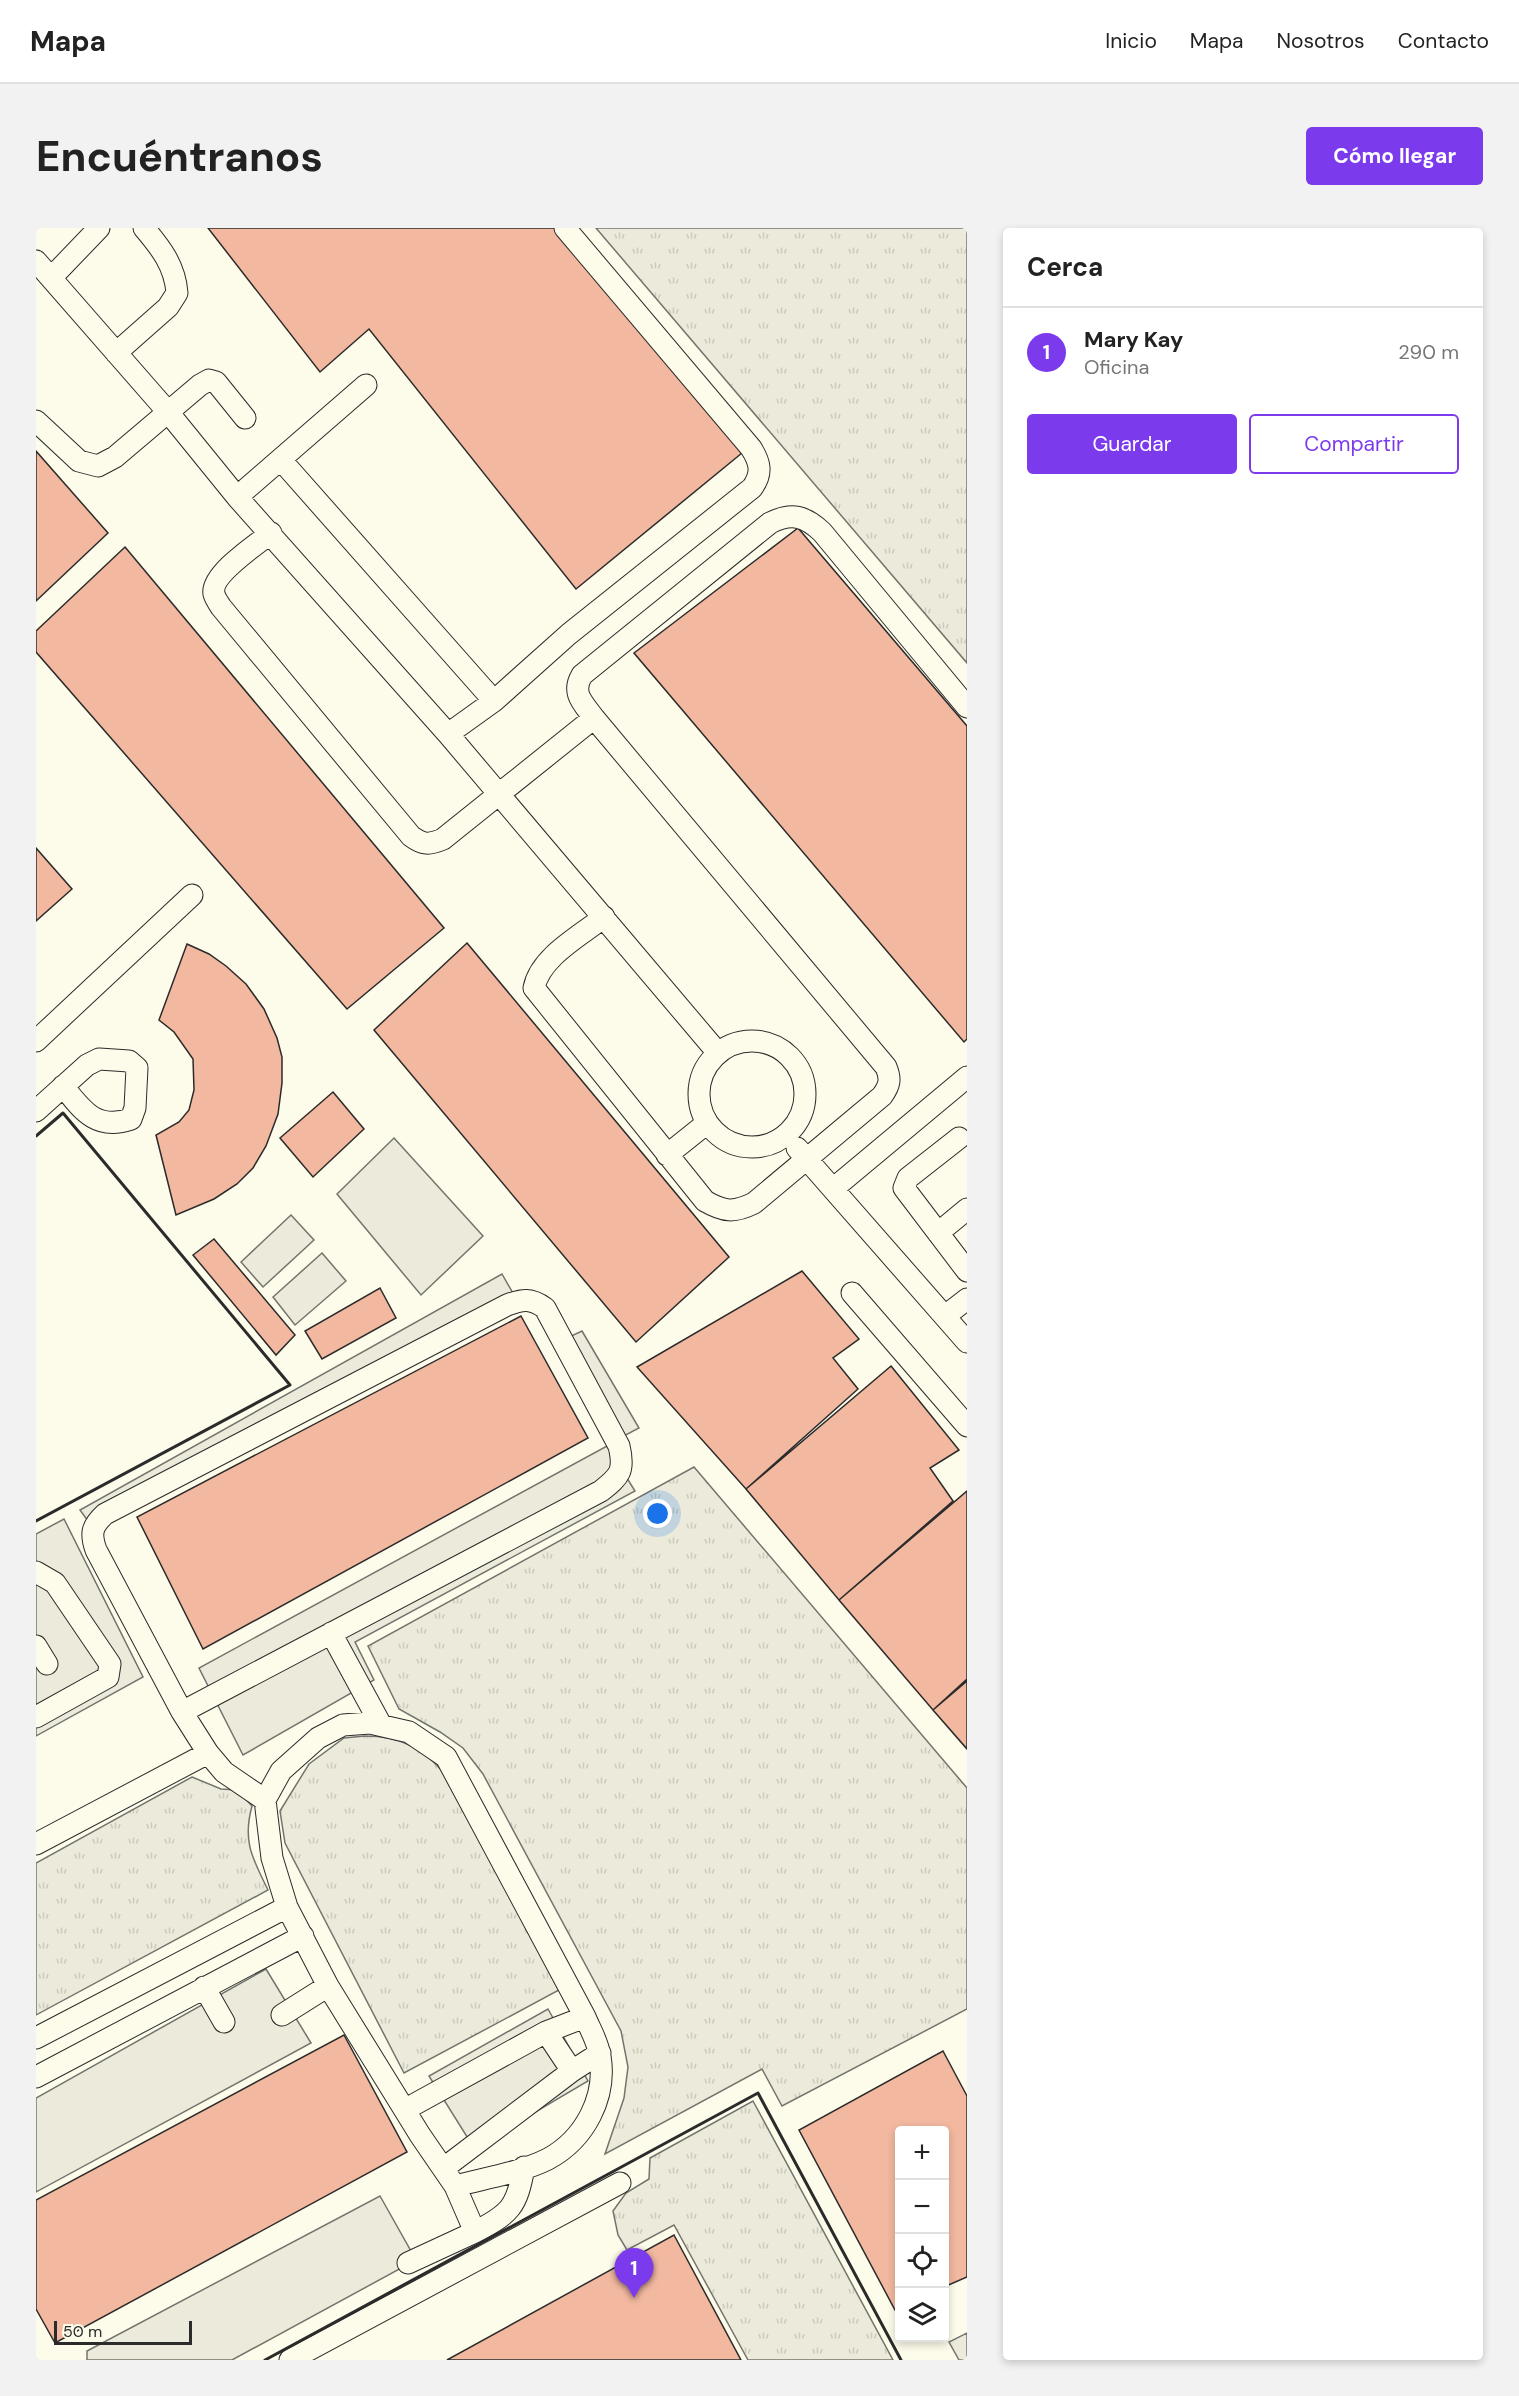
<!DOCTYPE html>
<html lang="es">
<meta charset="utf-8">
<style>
:root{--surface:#fff;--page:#f2f2f2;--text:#222;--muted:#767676;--line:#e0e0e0;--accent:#7c3aed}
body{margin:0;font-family:"DM Sans",sans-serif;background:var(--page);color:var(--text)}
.controls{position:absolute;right:18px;bottom:18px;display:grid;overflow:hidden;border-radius:6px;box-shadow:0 3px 9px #0003}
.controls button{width:54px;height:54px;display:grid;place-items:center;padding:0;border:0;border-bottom:2px solid var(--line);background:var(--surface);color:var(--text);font:30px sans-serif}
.scale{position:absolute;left:18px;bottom:15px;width:138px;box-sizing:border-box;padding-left:6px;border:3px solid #2b2b2b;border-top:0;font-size:16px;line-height:21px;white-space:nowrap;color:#2b2b2b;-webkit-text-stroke:4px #fdfbea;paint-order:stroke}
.you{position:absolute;left:622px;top:1286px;width:21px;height:21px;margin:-15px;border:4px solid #fff;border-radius:50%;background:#1a73e8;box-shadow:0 0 0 9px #1a73e833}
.badge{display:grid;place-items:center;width:39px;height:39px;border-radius:50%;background:var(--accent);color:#fff;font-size:20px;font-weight:700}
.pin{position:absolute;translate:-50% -50px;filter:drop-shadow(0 2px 3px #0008)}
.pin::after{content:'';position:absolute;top:32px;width:21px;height:18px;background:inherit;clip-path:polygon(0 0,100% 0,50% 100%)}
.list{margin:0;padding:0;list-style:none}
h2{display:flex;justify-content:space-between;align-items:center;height:78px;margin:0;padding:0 24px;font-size:26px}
h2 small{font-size:20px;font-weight:400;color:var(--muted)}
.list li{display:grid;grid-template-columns:39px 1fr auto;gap:18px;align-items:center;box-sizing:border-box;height:90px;padding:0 24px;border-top:2px solid var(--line)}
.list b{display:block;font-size:22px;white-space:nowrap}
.list p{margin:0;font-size:20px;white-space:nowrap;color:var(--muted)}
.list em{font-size:20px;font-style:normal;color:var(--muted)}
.actions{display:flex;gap:12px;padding:18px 24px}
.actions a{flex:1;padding:14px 0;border:2px solid var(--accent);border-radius:6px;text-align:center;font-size:21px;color:var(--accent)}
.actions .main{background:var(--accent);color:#fff}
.icon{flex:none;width:33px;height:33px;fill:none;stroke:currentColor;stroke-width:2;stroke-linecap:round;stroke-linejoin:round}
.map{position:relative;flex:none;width:931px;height:2132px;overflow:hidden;border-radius:6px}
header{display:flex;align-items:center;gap:36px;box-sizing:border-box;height:84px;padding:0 30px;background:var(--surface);border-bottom:2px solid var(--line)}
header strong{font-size:28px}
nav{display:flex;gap:33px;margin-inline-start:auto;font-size:21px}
.intro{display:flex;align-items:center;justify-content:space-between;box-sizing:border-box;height:144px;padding:0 36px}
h1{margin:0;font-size:42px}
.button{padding:15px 27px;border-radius:6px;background:var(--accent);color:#fff;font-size:21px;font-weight:700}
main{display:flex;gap:36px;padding:0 36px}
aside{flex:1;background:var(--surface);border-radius:6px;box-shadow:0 3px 9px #0003}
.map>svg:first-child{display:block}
</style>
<header>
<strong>Mapa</strong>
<nav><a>Inicio</a><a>Mapa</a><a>Nosotros</a><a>Contacto</a></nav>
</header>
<div class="intro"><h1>Encuéntranos</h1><a class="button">Cómo llegar</a></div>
<main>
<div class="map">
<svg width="931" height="2132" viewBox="0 0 931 2132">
<defs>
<pattern id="grass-tufts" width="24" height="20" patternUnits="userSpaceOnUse" patternTransform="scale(1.5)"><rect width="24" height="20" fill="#ecebdb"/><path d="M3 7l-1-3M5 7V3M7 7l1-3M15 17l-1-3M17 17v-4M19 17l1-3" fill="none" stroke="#cbcabc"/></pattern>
</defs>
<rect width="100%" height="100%" fill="#fdfbea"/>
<path fill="url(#grass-tufts)" stroke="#74746e" stroke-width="1.5" d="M560,0H931V435Z
M658,1239L931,1560V1781L746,1878L726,1841L569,1926L588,1870L592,1839L585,1803L447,1546L427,1520L404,1504L363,1481L332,1418Z
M329,1508C364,1508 387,1520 409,1546L523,1762L368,1845L249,1615L244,1583L273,1536L308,1510Z
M156,1549L185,1561L201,1562L216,1578C206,1614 217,1631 232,1662L0,1787V1635Z
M717,1873L857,2132H712L638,1997L591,2022L582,2007L577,1983L590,1965L613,1951L614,1930Z"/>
<path fill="#ecebdb" stroke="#74746e" stroke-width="1.5" d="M358,910L447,1008L385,1067L301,966Z
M255,987L278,1012L227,1059L205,1034Z
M286,1025L310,1053L259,1097L237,1069Z"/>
<path fill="#eceadb" stroke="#74746e" stroke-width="1.5" d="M466,1046L478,1067L52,1293L44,1282Z
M546,1103L603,1200L584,1210L531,1110Z
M571,1218L599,1263L319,1414L338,1452L207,1527L163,1440Z
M28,1291L107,1449L0,1508V1306Z
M230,1741L275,1815L0,1964V1870Z
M512,1781L552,1853L438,1920L393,1848Z
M344,1968L380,2032L196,2132H51V2123Z
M931,2105V2132H923L913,2114Z"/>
<path fill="#f2b8a0" stroke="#2b2b2b" stroke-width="1.5" d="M172,0H518L706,225L540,361L333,101L284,144Z
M0,223L72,305L0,373Z
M762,300L931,498V811L928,814L598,425Z
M89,319L408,700L311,781L0,424V403Z
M0,620L36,661L0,693Z
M431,715L693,1029L600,1114L338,802Z
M151,716L173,726L190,738L210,756L228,781L241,810L246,829V855L242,886L230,918L217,940L201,956L178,971L140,987L120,907L143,894L153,882L158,862L157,831L138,804L123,792Z
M297,864L328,901L277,949L244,910Z
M178,1011L259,1107L240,1127L157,1027Z
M766,1043L823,1111L797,1130L822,1161L710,1261L601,1139Z
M344,1060L360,1090L286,1131L269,1103Z
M485,1088L552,1210L167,1421L101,1289Z
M855,1138L923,1222L894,1240L917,1273L803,1372L710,1261Z
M931,1263V1451L897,1482L803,1372Z
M931,1453V1521L897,1482Z
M308,1807L371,1924L19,2115L0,2081V1972Z
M907,1823L931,1868V2049L908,2059V1902H864V2080L859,2082L763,1902Z
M638,2007L705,2132H411Z"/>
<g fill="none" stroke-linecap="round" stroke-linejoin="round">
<g stroke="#2b2b2b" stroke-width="23">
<path id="minor" d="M0,33L132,184L201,269L412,506L682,825
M15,50L63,0
M80,125L132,79L141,65C139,38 125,20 108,0
M0,193L43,233L62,238L79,229L164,157L173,152L180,154L209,190
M245,232L458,473
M201,269L330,157
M235,305C221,316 174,347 178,366C179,370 183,376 185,379L375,608C387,617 393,617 407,611L558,490L850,839C855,851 854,857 846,868L718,975C698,985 688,984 669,973L498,760C504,729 544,708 568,689
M558,490C547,475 535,465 546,447L734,295C756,284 769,288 786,304L931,479
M412,506L458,473L533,406L716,260C727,245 724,234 715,220L529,0
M663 866a53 53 0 1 1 106 0a53 53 0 1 1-106 0Z
M0,813L156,667
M0,883L51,837L63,831L93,833L101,840L99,880L95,891C60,903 46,882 27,858
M923,910L872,950L868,960L931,1043
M761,920L931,1114
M631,927L671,895
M798,960L931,849
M902,1005L931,981
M816,1065L931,1198
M909,1088L931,1071
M0,1344L19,1355L74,1436L72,1449L0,1489
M295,1405L345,1497
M0,1418L11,1436
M146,1484L565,1263C584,1248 589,1243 583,1218L509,1080C495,1070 487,1071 471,1077L69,1286C56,1298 54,1305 60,1322L146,1484L172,1525L188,1544L229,1572
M334,1495L373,1504L410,1529L549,1789C554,1801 562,1814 564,1828C571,1869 549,1911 512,1931C484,1945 449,1950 419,1958L384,1907L292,1758L251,1679L236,1630L229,1572L245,1543L282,1510L307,1497Z
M0,1616L172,1525
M168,1759L188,1794
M246,1787L292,1758
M510,1804L536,1843
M0,1810L251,1679
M0,1849L267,1708
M370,1881L510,1804L549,1789
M408,1940L536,1843L564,1825
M439,2004C474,1986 481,1979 488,1939
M372,2035L439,2004L419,1958
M254,2132L584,1955"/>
</g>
<use href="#minor" stroke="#fdfbea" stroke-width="21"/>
<path stroke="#2b2b2b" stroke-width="3" d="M0,908L27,885L254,1157L0,1293
M229,2132L722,1865L865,2132"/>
</g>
</svg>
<div class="controls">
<button>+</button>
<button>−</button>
<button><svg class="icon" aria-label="locate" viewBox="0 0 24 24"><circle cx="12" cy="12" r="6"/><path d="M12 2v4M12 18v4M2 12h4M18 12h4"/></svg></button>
<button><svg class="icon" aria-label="layers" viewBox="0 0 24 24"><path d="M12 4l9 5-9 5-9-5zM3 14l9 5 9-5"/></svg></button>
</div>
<div class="scale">50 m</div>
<div class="you"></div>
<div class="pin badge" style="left:598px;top:2070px">1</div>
</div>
<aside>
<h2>Cerca<small></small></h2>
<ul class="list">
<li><span class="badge">1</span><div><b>Mary Kay</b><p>Oficina</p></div><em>290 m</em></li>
</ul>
<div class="actions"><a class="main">Guardar</a><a>Compartir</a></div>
</aside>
</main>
